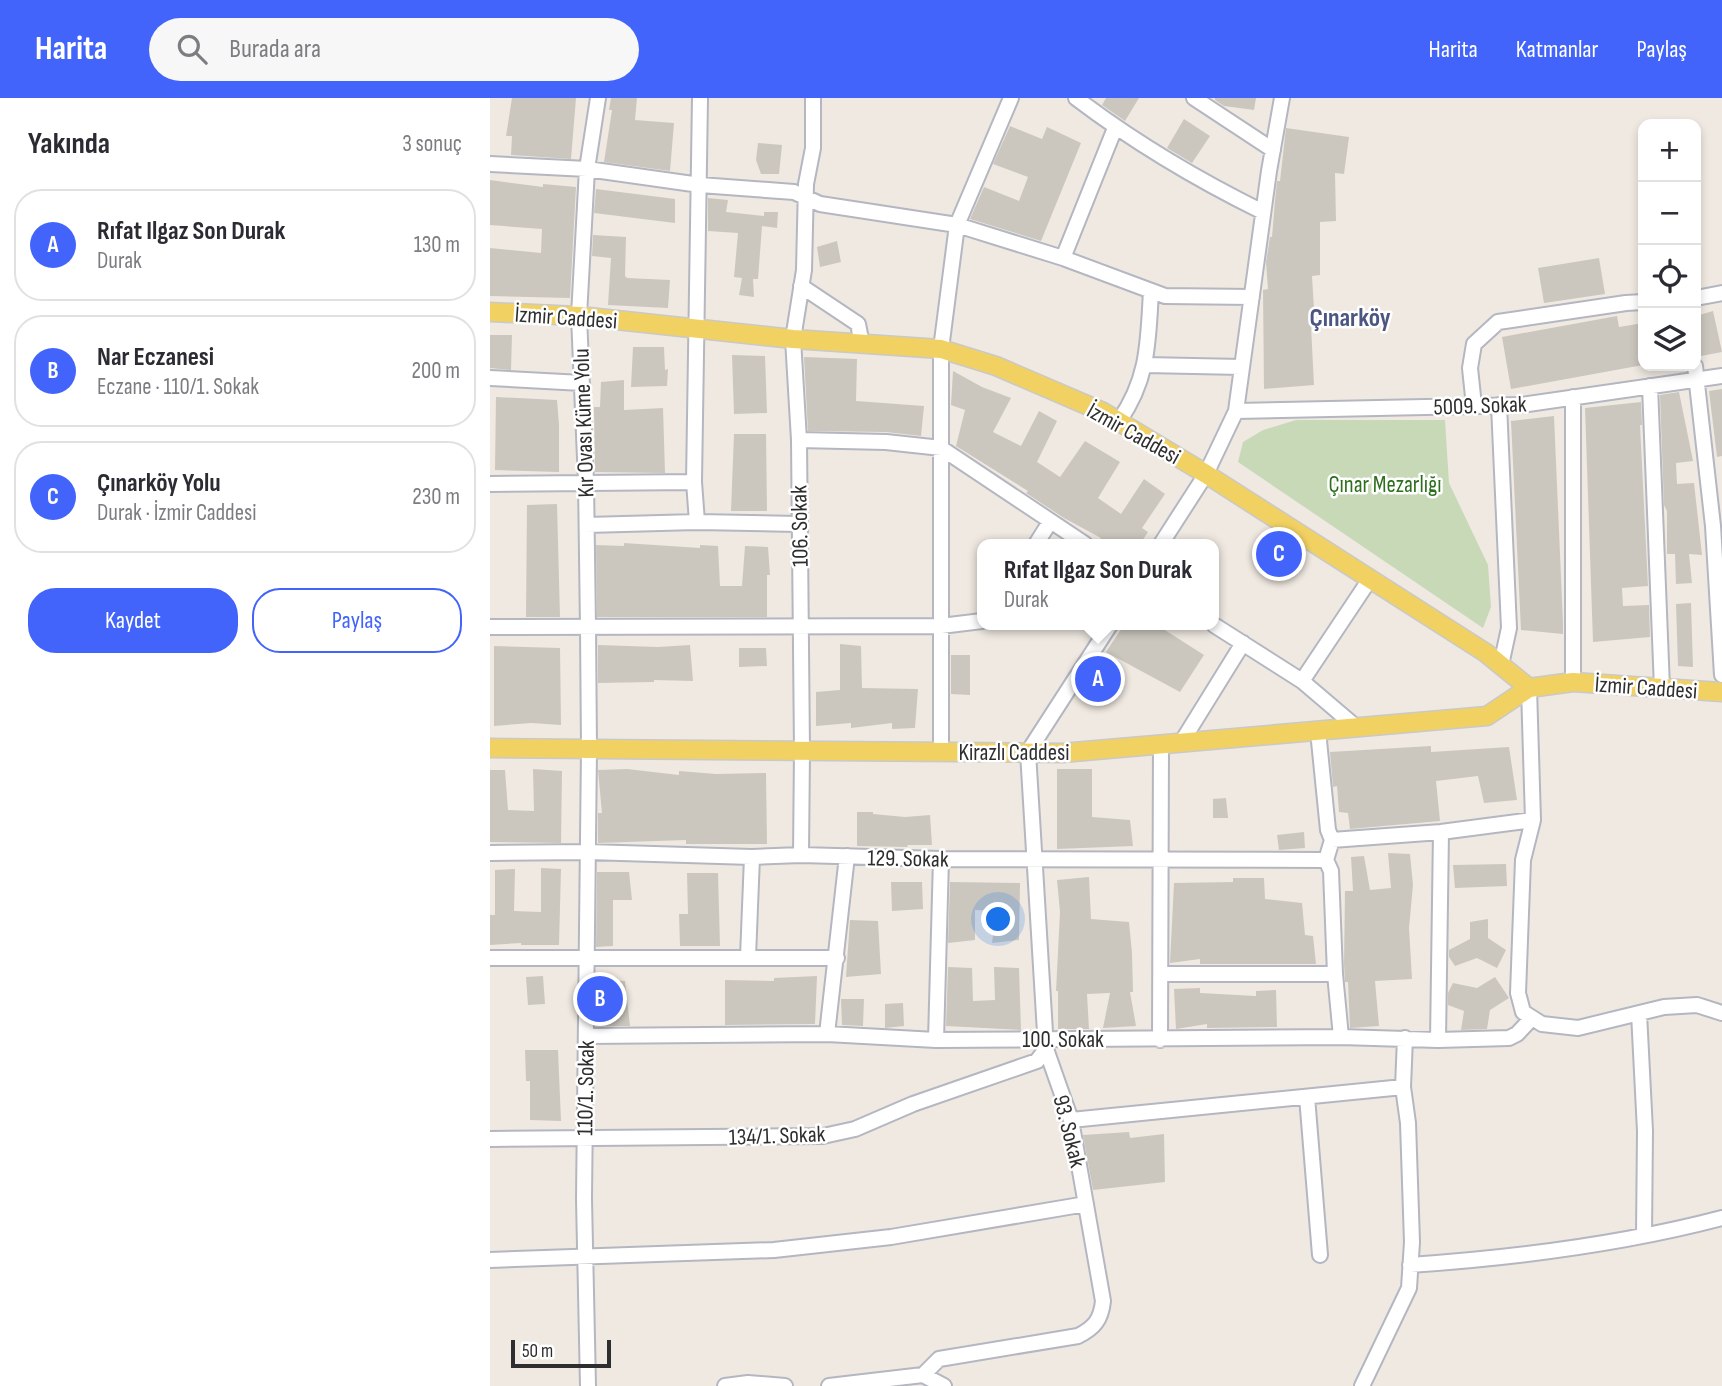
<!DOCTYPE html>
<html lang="tr">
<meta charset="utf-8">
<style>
:root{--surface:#fff;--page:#f7f7f7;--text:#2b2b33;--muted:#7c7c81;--line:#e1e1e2;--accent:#4264fb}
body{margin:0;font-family:"Sofia Sans Condensed",sans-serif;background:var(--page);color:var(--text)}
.controls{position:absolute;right:21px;top:21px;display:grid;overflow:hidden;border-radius:14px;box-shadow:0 4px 10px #0003}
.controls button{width:63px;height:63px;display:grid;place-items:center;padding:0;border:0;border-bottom:2px solid var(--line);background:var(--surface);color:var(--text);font:35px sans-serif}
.scale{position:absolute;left:21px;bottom:18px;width:100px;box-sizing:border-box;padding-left:7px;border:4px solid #2e2e2e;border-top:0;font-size:19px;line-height:24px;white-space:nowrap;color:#2e2e2e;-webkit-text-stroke:5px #fff;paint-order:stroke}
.you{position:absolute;left:509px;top:822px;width:24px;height:24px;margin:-18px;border:5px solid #fff;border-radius:50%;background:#1a73e8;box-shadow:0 0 0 10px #1a73e833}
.badge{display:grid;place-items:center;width:46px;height:46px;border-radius:50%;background:var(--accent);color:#fff;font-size:23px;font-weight:700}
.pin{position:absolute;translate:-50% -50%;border:4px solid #fff;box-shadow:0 2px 7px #0006}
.popup{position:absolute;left:487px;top:441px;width:242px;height:91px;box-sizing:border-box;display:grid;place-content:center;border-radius:14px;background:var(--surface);filter:drop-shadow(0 2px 5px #0005);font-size:23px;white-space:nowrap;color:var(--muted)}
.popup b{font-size:26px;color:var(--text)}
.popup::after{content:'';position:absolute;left:50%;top:100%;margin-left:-14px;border:14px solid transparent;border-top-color:var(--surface)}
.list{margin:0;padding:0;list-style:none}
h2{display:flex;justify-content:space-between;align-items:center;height:91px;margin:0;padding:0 28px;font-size:30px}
h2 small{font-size:23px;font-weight:400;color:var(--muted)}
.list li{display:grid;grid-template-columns:46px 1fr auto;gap:21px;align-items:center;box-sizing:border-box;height:112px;margin:0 14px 14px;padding:0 14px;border:2px solid var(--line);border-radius:28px}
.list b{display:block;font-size:26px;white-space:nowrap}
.list p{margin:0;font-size:23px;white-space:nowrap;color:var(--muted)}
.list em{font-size:23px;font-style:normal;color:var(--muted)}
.actions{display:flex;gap:14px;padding:21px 28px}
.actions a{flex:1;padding:16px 0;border:2px solid var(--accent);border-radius:28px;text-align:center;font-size:24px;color:var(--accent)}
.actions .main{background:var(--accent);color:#fff}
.icon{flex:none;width:38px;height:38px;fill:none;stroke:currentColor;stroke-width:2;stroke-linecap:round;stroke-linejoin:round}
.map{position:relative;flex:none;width:1232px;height:1288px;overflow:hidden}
header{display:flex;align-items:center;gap:42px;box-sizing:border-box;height:98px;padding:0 35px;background:var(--accent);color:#fff}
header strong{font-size:33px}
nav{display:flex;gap:38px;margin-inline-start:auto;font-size:24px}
.search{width:490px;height:63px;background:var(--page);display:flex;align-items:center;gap:18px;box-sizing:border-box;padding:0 24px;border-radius:38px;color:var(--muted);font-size:26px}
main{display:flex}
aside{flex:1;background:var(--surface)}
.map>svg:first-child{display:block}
</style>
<header>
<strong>Harita</strong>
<div class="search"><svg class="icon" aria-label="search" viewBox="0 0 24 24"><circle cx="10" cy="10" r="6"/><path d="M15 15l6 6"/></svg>Burada ara</div>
<nav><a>Harita</a><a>Katmanlar</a><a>Paylaş</a></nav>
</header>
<main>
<aside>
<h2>Yakında<small>3 sonuç</small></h2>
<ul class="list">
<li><span class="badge">A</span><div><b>Rıfat Ilgaz Son Durak</b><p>Durak</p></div><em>130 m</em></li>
<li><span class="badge">B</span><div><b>Nar Eczanesi</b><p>Eczane · 110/1. Sokak</p></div><em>200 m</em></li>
<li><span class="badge">C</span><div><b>Çınarköy Yolu</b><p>Durak · İzmir Caddesi</p></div><em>230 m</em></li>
</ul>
<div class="actions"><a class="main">Kaydet</a><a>Paylaş</a></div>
</aside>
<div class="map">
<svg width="1232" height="1288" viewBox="0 0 1232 1288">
<rect width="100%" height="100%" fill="#efe9e1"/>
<path fill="#c8d9b8" d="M806,322H955L959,385L998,467L1001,509L993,530L748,364L753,344L773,332Z"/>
<path fill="#cbc7bf" d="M22,0H86L81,61L21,57L22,38H16Z
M121,0H147L145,22L184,25L180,73L114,64L122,12H119Z
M616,0H649L635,23L612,7Z
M725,0H766L764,12L734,8L725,2Z
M694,21L720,38L702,65L677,50Z
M520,28L552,41L557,29L591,45L551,143L480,121L494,89L529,103L538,79L503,66Z
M796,30L859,39L854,76L845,75L846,123L830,124V177L822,178L825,228H821L824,287L774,291L773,192L778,191L776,164L780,139H782L785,103L787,83H790Z
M268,45L292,47L289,76H271L266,62Z
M0,82L53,89V86L86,89L80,200L0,198V150L51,155L52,131L0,127Z
M106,91L185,101V125L104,115Z
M218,100L238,102L236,114L274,118V114H288L287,130L272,128L268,181H263L264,199L249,197L252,180L244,179L248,135L218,133Z
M103,137L136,139L135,178L137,180L180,182L178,210L118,207L121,160L102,158Z
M347,143L351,164L330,169L327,149Z
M1109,160L1115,196L1054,205L1048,170Z
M1223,213L1232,254L1211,258L1206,238V218Z
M1127,218L1129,229L1153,225V267L1021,291L1012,239Z
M0,237H22L21,272L0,270Z
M143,249H174L175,272L178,271L177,288L141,289Z
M242,257L275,258L277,315L244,316Z
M314,259L367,261L366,303L434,308L431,338L396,334L318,333Z
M463,273L492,289L521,300L503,334L531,348L549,313L567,323L547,364L570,379L595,343L630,364L608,400L631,416L654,381L675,396L652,430L658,434L650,446H606L611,440L574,420L536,395L538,393L466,348L475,312L461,307Z
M134,282V312L173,310L175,375L105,374L104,309H110L111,284Z
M1232,291V358L1227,359L1219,293Z
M1189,294L1203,363L1186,365L1187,386L1204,385L1212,457L1199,456L1202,485L1186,486L1185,456H1177V413L1174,407L1170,297Z
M6,299L67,302L69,327V374L5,372Z
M1151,304L1152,327H1150L1158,488L1132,490L1133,508L1159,507L1160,539L1103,544L1095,310Z
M1064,318L1073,525V536L1031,532L1021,323Z
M244,336H276L277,413H241Z
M67,406L70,519H36L37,407Z
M134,445L210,450V447L228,448L230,488H252L255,448L278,449L280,477H277V519H107L106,447L134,448Z
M1201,505L1203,569L1188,568L1186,506Z
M634,527H667L714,557L690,594L616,554Z
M350,546L371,548L372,590L428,591L425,630L402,631V625L361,630V625L326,628V594L350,592Z
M108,547L168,549L200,547L203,583L164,582V584L108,585Z
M4,548L70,550L71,627L41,625L4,628Z
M249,550H276L277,568L249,569Z
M461,557H480V597L461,596Z
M941,648V654L1019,649L1027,702L994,705L988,678L946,683L950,723L860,731L858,715L849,714L847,688L843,689L840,654Z
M43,671L72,673L71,745L0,744V672H15L18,712L44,713Z
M137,671L189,677V673L226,676L276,675L277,746H196V742L108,745V715H112L108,672Z
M567,671H602V719L640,722L643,748L567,751Z
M736,700L738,720H723V701Z
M367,714H383V716L415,719L440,717L442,747H418L417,749L367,748Z
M814,734L815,750L789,752L787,737Z
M898,755L920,756L923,787L919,830L922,881L885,883L889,928L860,930L858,884H855L854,866L855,793H863L861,759L874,758L880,792L901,790Z
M1016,766L1017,788L965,790L963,767Z
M51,770L71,771L69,847H31V845L0,847V817H5V772L25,771L24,813L51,814Z
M107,774H139L142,802H123V848L106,849Z
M197,775H228L230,848H190L189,816H198Z
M599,779L601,821L639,824L642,855L643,894H640L646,928L613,930L620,895L597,896L599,931H568V893H566L570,814L567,782Z
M743,780H774L775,801L812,805L815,837L823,838L826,866H710V861L680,865L684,785L743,784Z
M401,784H432L433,811L402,813Z
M460,784L530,785L529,842L502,845L506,813L485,812V842L458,845Z
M998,821V840L1016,852L1007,870L987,860L965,868L959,859V852L980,841V824Z
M360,822L388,823L391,876L356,879Z
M458,869L482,870L483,903L505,902L504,869L529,870L531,932L456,928Z
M53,878L55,906L38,907L36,879Z
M327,878L325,926L235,927V882L284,883V880Z
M1005,879L1019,900L1000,912L997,931L971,932L974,913L958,907V895L963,885L987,890Z
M106,881L135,883L140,928H106Z
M710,890V895L766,898V893L786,892L787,929L717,930V926L686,931L684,891Z
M351,901H374L373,928L352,927Z
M413,905L414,928L395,930V906Z
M35,952H68L71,1023L40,1022V983H36Z
M639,1034L640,1040L674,1036L675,1084L603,1092L593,1037Z"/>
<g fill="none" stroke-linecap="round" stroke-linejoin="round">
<g stroke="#b4b7c1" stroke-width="18">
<path id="minor" d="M586,0C644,44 708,82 773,114
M704,0L783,52
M0,66L97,71L210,87L304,94L330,106L467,127L573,160L675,198L762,199
M573,160L625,30
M311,188L368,226L372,246
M1206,200L1232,195
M655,267L752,269
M1205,268L1223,428L1232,577
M0,280L92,285
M1160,288L1172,590
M1009,307L1019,530L1011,567
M984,308L980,270L984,246L1008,224L1136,205L1153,204
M746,313L1031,307L1232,278
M629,323C659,280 658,243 661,193
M309,342L396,344L451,350L595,446
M0,386L204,384
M207,424L204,384L210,0
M97,427L207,424L308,426
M546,446L560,424
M671,446L716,376L746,313L779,73L792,0
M724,527L812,583L866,629
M0,529L451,528L492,523
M812,583L880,481
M1083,584V299
M1039,590L1043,722L1033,762L1028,895L1033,914L1052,926L1088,930L1174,909L1207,907L1232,915
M828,633L838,732L842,742L836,762L841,773L845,876L851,939
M691,645L753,545
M451,654V251L467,127L521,0
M842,742L951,734L1043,722
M0,755L98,754L262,759L311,757L451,761L836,762
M311,757L312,653L309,342L303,241L314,172L316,86L323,50V0
M258,859L262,759
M0,860H347
M671,876H845
M1149,915L1155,1033L1154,1137
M337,936L357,758
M96,938L337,936L446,942L851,939L948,942L1019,940L1027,936L1042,920
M446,942L451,761
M670,942L671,647
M948,942L951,734
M817,999L830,1157
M581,1022L913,989
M0,1041L333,1038L365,1031L423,1006L547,963L556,951
M0,1162L284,1152L401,1139L596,1106
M920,1167C1022,1160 1133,1146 1232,1120
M433,1277L449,1261L588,1238C604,1230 611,1222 613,1203L581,1022L556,951L538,654L620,527
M98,1288L94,1101L99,651L98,530L96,384L89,218L97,71L108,0
M235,1288L258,1285L295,1288
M339,1288L433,1277L454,1288
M872,1288L919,1190L922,1144L918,1025L913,989L915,940"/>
</g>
<g stroke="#c9c9c9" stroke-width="21">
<path id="major" d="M0,214L89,218L303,241L451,251L506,268L613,314L716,376L996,555L1039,590L1083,584L1232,594
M0,650L572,655L997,618L1039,590"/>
</g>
<use href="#minor" stroke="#fff" stroke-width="14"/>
<use href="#major" stroke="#f2d163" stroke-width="18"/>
</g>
<g text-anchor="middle" stroke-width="5" stroke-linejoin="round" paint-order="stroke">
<g font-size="23" fill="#2e2e2e" stroke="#fff">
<text transform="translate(76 219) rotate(4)" y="8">İzmir Caddesi</text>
<text transform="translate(990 307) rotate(-2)" y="8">5009. Sokak</text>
<text transform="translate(93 325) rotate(-92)" y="8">Kır Ovası Küme Yolu</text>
<text transform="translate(644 335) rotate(29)" y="8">İzmir Caddesi</text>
<text transform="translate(309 428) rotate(-91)" y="8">106. Sokak</text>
<text transform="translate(1156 589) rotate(4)" y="8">İzmir Caddesi</text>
<text x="524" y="662">Kirazlı Caddesi</text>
<text transform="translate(418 760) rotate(1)" y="8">129. Sokak</text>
<text x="573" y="949">100. Sokak</text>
<text transform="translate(95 990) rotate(-89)" y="8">110/1. Sokak</text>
<text transform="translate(580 1033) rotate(76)" y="8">93. Sokak</text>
<text transform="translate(287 1037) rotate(-2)" y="8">134/1. Sokak</text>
</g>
<g font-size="23" fill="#2c6e1b" stroke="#fff">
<text x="895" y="394">Çınar Mezarlığı</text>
</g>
<g font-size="26" font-weight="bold" fill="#4d5680" stroke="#fff">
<text x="860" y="228">Çınarköy</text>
</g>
</g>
</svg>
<div class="controls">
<button>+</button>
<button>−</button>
<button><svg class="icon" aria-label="locate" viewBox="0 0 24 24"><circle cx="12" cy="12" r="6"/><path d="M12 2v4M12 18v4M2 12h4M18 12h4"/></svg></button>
<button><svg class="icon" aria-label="layers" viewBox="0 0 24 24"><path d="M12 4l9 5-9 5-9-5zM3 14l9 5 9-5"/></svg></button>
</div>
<div class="scale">50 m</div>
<div class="you"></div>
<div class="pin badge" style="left:608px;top:581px">A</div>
<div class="popup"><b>Rıfat Ilgaz Son Durak</b>Durak</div>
<div class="pin badge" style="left:110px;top:901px">B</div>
<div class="pin badge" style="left:789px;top:456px">C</div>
</div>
</main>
